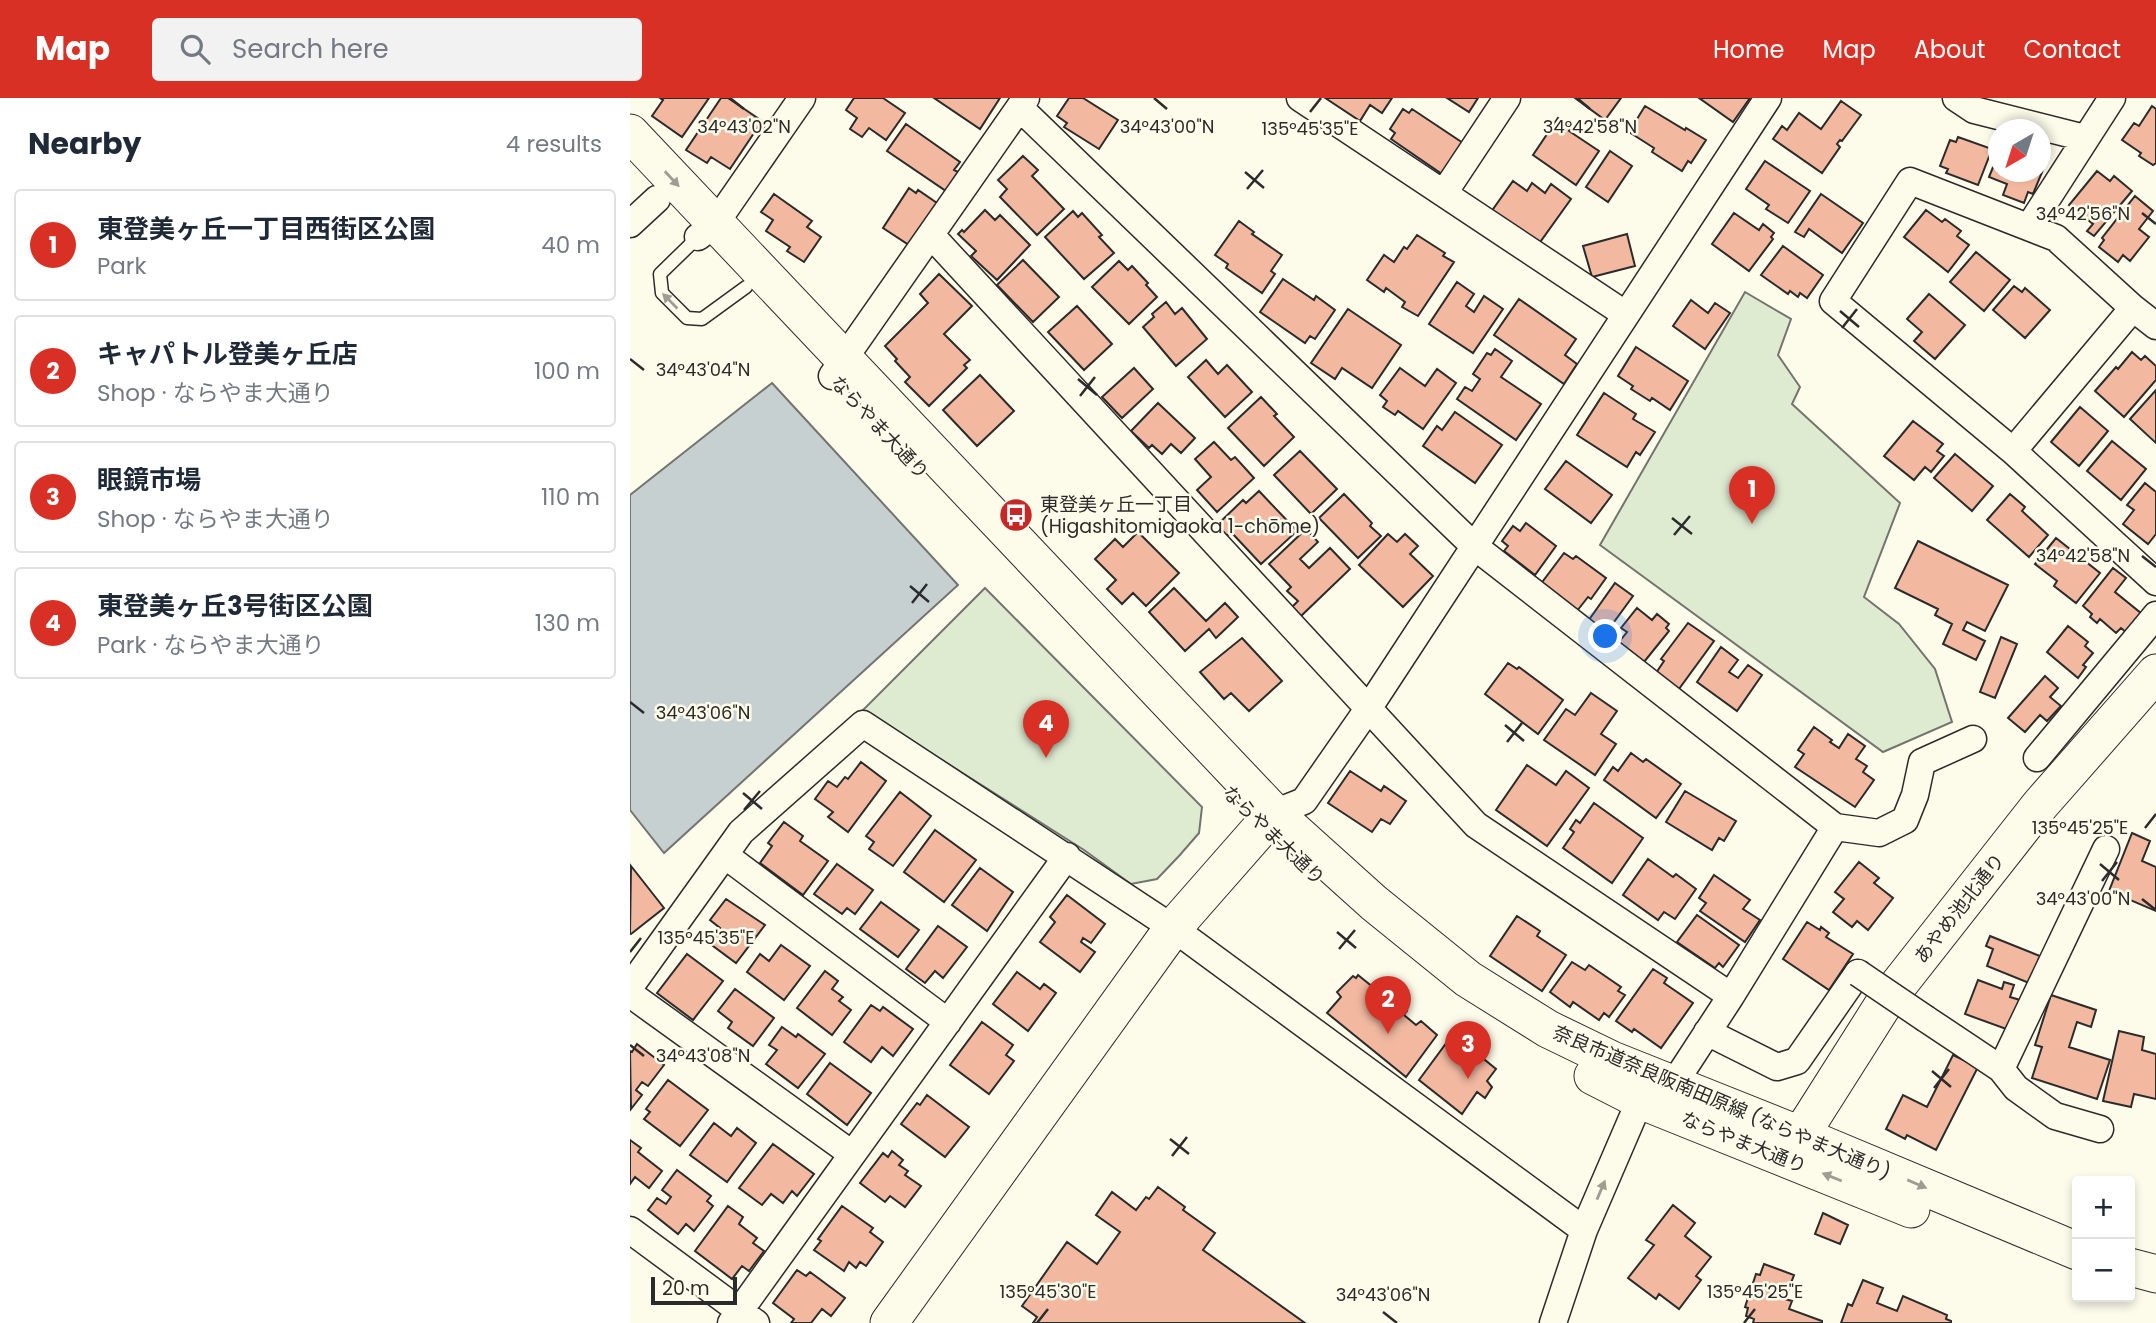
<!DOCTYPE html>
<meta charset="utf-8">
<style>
:root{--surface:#fff;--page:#f2f2f3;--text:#1f2937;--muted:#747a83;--line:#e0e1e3;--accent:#d93025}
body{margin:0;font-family:Poppins,"Noto Sans JP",sans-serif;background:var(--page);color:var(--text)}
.controls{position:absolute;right:21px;bottom:21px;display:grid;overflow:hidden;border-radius:7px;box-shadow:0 4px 10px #0003}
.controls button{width:63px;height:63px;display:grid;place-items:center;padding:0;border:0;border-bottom:2px solid var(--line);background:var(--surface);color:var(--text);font:35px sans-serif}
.compass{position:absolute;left:1358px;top:21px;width:63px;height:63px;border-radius:50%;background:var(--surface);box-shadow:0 4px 10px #0003;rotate:219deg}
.scale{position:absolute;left:21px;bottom:18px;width:86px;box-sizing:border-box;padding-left:7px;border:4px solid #2b2b2b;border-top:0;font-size:19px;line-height:24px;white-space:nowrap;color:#2b2b2b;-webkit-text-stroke:5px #fdfbea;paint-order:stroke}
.you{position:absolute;left:976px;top:539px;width:24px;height:24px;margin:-18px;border:5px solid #fff;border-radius:50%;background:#1a73e8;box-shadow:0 0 0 10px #1a73e833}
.badge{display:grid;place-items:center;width:46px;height:46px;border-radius:50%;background:var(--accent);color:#fff;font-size:23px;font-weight:700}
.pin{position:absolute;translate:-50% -58px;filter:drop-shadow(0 2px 4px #0008)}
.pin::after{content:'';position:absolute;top:37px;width:24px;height:21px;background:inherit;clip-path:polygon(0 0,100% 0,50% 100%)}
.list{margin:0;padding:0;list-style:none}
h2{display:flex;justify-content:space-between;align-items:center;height:91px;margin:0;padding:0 28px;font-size:30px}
h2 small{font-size:23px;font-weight:400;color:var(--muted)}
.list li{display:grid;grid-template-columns:46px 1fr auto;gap:21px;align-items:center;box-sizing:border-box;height:112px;margin:0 14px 14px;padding:0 14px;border:2px solid var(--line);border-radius:7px}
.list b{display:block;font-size:26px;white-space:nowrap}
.list p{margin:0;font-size:23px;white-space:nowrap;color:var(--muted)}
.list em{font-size:23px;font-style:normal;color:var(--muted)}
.icon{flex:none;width:38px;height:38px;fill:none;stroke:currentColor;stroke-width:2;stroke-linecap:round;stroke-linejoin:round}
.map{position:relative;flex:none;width:1526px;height:1225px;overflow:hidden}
header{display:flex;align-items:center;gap:42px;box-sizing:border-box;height:98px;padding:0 35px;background:var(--accent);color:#fff}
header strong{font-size:33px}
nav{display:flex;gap:38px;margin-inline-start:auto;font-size:24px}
.search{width:490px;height:63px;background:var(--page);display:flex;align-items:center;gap:18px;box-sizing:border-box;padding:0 24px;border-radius:7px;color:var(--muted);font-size:26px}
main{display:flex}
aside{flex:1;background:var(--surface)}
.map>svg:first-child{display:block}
</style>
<header>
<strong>Map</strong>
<div class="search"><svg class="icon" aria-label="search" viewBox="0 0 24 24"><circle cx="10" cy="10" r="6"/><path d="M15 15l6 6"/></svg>Search here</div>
<nav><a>Home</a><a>Map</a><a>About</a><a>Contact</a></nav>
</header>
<main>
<aside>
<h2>Nearby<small>4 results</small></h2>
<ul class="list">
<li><span class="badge">1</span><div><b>東登美ヶ丘一丁目西街区公園</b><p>Park</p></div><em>40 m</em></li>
<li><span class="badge">2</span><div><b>キャパトル登美ヶ丘店</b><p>Shop · ならやま大通り</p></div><em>100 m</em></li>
<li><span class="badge">3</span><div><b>眼鏡市場</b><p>Shop · ならやま大通り</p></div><em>110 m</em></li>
<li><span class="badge">4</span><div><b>東登美ヶ丘3号街区公園</b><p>Park · ならやま大通り</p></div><em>130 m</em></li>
</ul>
</aside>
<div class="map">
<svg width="1526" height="1225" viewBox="0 0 1526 1225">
<rect width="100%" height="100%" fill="#fdfbea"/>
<path fill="#deebd1" stroke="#74746e" stroke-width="2" d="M1115,194L1161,221L1148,257L1170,289L1162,306L1270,405L1234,499L1269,526L1305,571L1322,624L1253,654L970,447Z
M355,490L572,709L569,735L549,758L527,781L501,786L454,752L233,612Z"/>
<path fill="#c7d0d0" stroke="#74746e" stroke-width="2" d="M142,285L328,487L34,755L0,712V397Z"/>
<path fill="#f2b8a0" stroke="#2b2b2b" stroke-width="2" d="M30,0H79L52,39L22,18L33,2Z
M91,0H98L132,23L100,71L81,59L77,65L56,52Z
M224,0H253L275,15L256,42L239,30L232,39L220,31L227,20L216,12Z
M304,0H370L350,31Z
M439,0H453L488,22L469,51L434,29L437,25L427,18Z
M695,0H762L752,15L740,7L730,23Z
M817,0H848L839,14Z
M945,0H991L975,22Z
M1069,0H1120L1103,24Z
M1211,3L1231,17L1212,43L1210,42L1207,46L1210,49L1192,75L1143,41L1152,28L1157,32L1169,15L1191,31Z
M1015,8L1055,32L1056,30L1076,42L1061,65L1058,63L1052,73L1022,54L1024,50L999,34Z
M1522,8L1526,11V65L1523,67L1509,58L1511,55L1492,42L1504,25L1509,28Z
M773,11L779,15L782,11L833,45L812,76L761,41L765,35L760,31Z
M928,20L941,29L939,33L969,53L946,87L903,57Z
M276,26L330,64L324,72L328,74L316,93L257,53Z
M1328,39L1362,51L1348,87L1316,75L1318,71L1310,68L1320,42L1326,44Z
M980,53L1002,68L978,104L956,89Z
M1368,57V74H1410V65L1415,67L1403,96L1398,94L1394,105L1373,97L1377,86L1359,79Z
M393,58L408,72L402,78L434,111L407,137L370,99L377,91L368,82Z
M1135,63L1180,93L1158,125L1136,111L1139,107L1116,91Z
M1467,73L1480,83L1484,78L1502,93L1464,138L1457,133L1463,126L1439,107Z
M883,83L897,93L902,85L915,95L921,86L941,101L908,147L861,114Z
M279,90L286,95L288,92L307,105L279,147L253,130Z
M144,96L182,123L177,129L191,139L174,164L157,153L160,149L136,133L143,122L131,114Z
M1191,96L1233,125L1212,155L1179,131L1174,139L1165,134Z
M1505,98L1523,113L1509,131L1519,139L1500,163L1493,157L1488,164L1469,149L1474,142L1472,140Z
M355,112L365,122L370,117L400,147L367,182L341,158L346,153L328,136L332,132L334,134Z
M1296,112L1312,124L1315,121L1331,133L1327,138L1339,147L1318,174L1274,139Z
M443,113L448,119L452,115L472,137L469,139L484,155L454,181L415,139Z
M1104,115L1129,132L1133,126L1144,135L1141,139L1143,141L1119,173L1082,146Z
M609,123L624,134L622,136L652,157L641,173L645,176L632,195L596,170L598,166L585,157Z
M997,136L1005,168L962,179L953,148Z
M787,137L815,155L813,158L824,164L788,218L772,209L775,204L756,190L754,194L737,182L754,157L764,164L774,149L777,151Z
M1153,148L1193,177L1177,200L1170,195L1168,199L1160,193L1158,196L1131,177Z
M1346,154L1380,182L1354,213L1320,184Z
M393,162L429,199L403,224L367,187Z
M489,163L498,172L502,168L518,185L516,187L527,199L499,226L462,189Z
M309,176L342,208L314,236L340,262L334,267L337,270L299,308L275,284L280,279L265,263L267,261L255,248L298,205L290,196Z
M653,181L684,202L686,198L705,212L685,241L680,238L675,245L630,214Z
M827,184L844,196L836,208L844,214L854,198L873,211L843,255L799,226Z
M1384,188L1392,194L1395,190L1420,212L1395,240L1363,212Z
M1299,196L1335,227L1305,261L1284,243L1292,234L1277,221Z
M889,201L946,241L935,257L947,266L934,286L864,237Z
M1061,202L1078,215L1085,205L1100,215L1075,251L1043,228Z
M536,204L545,216L552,210L577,241L546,268L513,229L524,219L522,216Z
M447,208L482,246L454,272L418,234Z
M718,211L771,247L742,290L712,270L705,281L681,265Z
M1006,249L1058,283L1040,312L1022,300L1020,303L1001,291L1003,288L988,278Z
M865,251L882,263L871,279L911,306L886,342L827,301L835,289L842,293L850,281L843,276L857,255L861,257Z
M1502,254L1511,262L1515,258L1526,268V282L1494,319L1465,293L1486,269L1488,271Z
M576,262L588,276L597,267L622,294L595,319L558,279Z
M504,270L523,291L492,320L472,299Z
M770,270L795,288L807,271L826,285L793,331L768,313L765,317L753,309L757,303L750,297Z
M350,277L384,313L347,348L313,312Z
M1526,292V345L1500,321Z
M974,295L1006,316L1003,321L1025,334L1010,357L1006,354L997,369L947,337Z
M631,299L647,316L644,318L664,339L634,368L598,330Z
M528,305L565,340L551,355L541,346L532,356L522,347L519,350L501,333Z
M1450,309L1478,333L1449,368L1421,344Z
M825,314L872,347L845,385L793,348L807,328L812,332Z
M1283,323L1313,346L1307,353L1314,358L1301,374L1295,369L1284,382L1254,358Z
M1482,343L1516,371L1491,402L1457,373Z
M584,344L601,362L605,359L624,380L587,414L567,392L581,379L565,361Z
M670,353L707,391L681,416L644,377Z
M1325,356L1363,388L1342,413L1304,380Z
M936,363L982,397L961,425L915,391Z
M1515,385L1526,394V436L1518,446L1493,426L1504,412L1497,407Z
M629,393L667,433L631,466L601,434L597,438L587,427L613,402L616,405Z
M714,396L742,425L740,428L751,438L728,460L689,420Z
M1380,396L1395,409L1392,413L1418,437L1399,459L1357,422Z
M896,425L926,448L905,477L874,453L878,448L872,443L883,428L890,433Z
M676,431L688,444L670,461L679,470L700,450L720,471L671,518L662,509L668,503L657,493L661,489L639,466Z
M508,434L549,475L516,508L503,495L492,506L477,491L486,482L465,461L485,441L493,449Z
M758,436L767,444L775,436L788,448L780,456L803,478L773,509L729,467Z
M1426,440L1470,475L1446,505L1424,488L1427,483L1405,466Z
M1288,443L1378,487L1355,533L1337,524L1333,532L1355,543L1346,562L1313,546L1322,526L1305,517L1308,511L1265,490Z
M934,455L943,461L946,458L976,480L961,501L958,499L947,513L910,487Z
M1483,470L1496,480L1485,494L1512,516L1497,535L1491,530L1486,535L1470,521L1467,525L1460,519L1462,516L1453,508Z
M985,485L1003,498L973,539L956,526Z
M544,490L576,523L595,505L608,519L586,540L579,531L555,553L519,514Z
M1007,510L1022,522L1027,516L1039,526L1036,530L1039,533L1014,564L989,544L997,534L991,530Z
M1058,525L1084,543L1046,595L1024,578L1034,563L1031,561Z
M1438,528L1458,544L1455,548L1463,555L1453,567L1456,569L1448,580L1417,554Z
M1371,539L1387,546L1365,600L1350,594Z
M612,540L652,583L619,613L601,595L594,601L570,574Z
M1091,549L1108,562L1099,574L1108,580L1118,567L1132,577L1107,613L1067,584Z
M878,565L887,571L889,569L933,602L908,636L855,596Z
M1415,578L1428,590L1420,599L1431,608L1417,623L1410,617L1395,634L1378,620Z
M961,595L987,613L971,636L986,646L965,677L914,642L936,611L945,617Z
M1184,629L1202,642L1200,644L1209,650L1218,636L1235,648L1226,661L1237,668L1233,674L1244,682L1225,709L1165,669L1174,656L1168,652Z
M1001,655L1013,664L1016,661L1051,686L1026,720L974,682L983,669L988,673Z
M231,664L256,683L218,734L198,719L203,714L185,701L198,683L207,689L215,679L218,681Z
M897,667L926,687L936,673L959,690L917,748L866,712Z
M720,673L751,693L754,688L776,703L760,726L751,721L742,734L698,705Z
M1055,693L1106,723L1094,743L1089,740L1082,752L1036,724Z
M270,694L301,718L263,768L239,751L244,744L236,738Z
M964,705L1013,740L982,785L933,750L944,734L940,731L946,722L950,725Z
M154,724L173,738L170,743L198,763L173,797L130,765L142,748L138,745Z
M305,732L346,762L314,804L274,774Z
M1502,735L1520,743L1512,763L1526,769V813L1479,793Z
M1018,761L1043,779L1046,776L1066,791L1045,821L1034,814L1028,822L993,797Z
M1229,764L1249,780L1244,785L1263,800L1238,832L1227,823L1222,829L1203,814L1214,801L1205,794Z
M207,766L243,792L225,816L217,810L212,816L184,796Z
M1,768L34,810L1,836L0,835Z
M350,770L383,794L357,833L322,807Z
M1084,777L1120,802L1113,811L1130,822L1115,844L1070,813L1076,805L1069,800Z
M437,797L475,826L461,845L453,840L451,844L465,854L450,874L410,844L425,824L420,819Z
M96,801L135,827L106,865L79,845L90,830L80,822Z
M251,804L289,832L268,859L230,831Z
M1067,817L1109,847L1093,869L1089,865L1085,870L1047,844Z
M887,818L910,833L907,838L936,857L912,893L860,858Z
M1177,824L1190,832L1191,829L1199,835L1196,839L1223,856L1199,892L1153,861Z
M308,828L337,849L313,880L305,873L295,885L276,871Z
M1360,838L1410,858L1399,885L1357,868L1363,851L1356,848Z
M151,847L180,868L154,902L117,874L130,856L139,863Z
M57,856L93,883L63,922L27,895Z
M942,864L955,872L959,867L991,889L988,893L995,897L979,919L974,915L969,922L943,904L940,909L920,894Z
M1023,871L1037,880L1034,885L1063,905L1031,950L1004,931L1002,934L986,923Z
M195,873L208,883L202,891L213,899L209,903L221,912L202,937L167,910Z
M387,874L410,891L414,886L426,895L398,933L363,906Z
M728,877L749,894L752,892L777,913L774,917L786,927L791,923L807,937L776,979L697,915L711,899L707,894L723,878L726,880Z
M1348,882L1372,891L1374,884L1384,887L1380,899L1390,902L1379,932L1335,916Z
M105,891L144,920L123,948L98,930L102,924L88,913Z
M1421,897L1466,912L1461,929L1447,924L1439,949L1480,962L1467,1001L1402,980L1412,949L1405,947Z
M241,907L250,913L253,909L283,931L263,958L252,949L241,964L214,944Z
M352,924L383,947L376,957L384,963L359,996L320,967Z
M152,929L166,939L168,936L195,956L168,990L136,966L147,952L139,947Z
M1489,933L1514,939L1512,952L1526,956V1001L1504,996L1501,1009L1473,1003Z
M823,936L866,971L857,983L862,989L855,1000L847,994L832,1016L789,982Z
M7,946L34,967L18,988L12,984L6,992L12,997L1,1011L0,953L2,954Z
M1323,957L1348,969L1306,1052L1277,1037L1275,1041L1256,1031L1273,997L1297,1009Z
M200,965L241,995L217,1027L177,996Z
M38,982L78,1012L50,1048L14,1021L20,1014L16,1011Z
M297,997L339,1029L315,1059L271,1026L287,1005L290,1007Z
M84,1025L101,1038L107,1030L126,1045L97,1084L60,1057Z
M0,1042L11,1050L8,1054L32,1073L19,1090L5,1079L0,1086Z
M143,1046L184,1076L167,1098L162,1093L153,1105L141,1096L132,1107L109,1090Z
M262,1053L273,1062L269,1067L278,1073L275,1077L291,1088L275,1109L260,1098L255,1104L230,1085L253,1055L258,1059Z
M47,1072L81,1098L77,1103L83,1108L64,1133L56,1126L48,1136L18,1112L27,1100L36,1106L41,1099L32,1092Z
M528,1089L555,1109L553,1112L585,1135L573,1152L675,1225H403L407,1219L392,1208L437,1144L467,1166L490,1134L466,1117L482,1094L506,1112L516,1099L519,1101Z
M1043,1107L1065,1125L1055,1138L1081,1159L1066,1178L1071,1182L1049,1211L1029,1196L1026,1201L998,1180L1024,1147L1016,1142Z
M98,1108L113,1119L109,1126L127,1140L123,1145L134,1153L119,1173L112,1168L102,1181L65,1153Z
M212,1108L243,1130L240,1134L253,1144L236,1168L230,1164L226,1170L219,1164L214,1173L184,1152L191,1143L188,1141Z
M1193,1115L1218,1127L1210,1146L1185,1136Z
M1134,1166L1164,1177L1155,1201L1162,1203L1159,1211L1192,1223V1225H1123L1124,1221L1116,1218L1118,1210L1115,1209L1126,1176L1130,1177Z
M167,1172L176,1178L180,1174L215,1200L201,1218L192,1211L181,1225H161L164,1221L143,1205Z
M1233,1182L1253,1190L1247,1205L1267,1213L1273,1198L1317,1217L1316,1221L1321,1223V1225H1211L1218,1206L1222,1208Z"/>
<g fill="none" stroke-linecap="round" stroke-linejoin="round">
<g stroke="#2b2b2b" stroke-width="15">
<path id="lane" d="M68,139L30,176L32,195L57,220L72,221L116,189"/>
</g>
<g stroke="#2b2b2b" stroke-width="29">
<path id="street" d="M670,0L995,216
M1326,0L1344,12L1455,40
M390,10L844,448L1205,729L1101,898L1043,987L1010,1002L954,1132L923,1225
M814,95L877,0
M0,126L27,101
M1399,129L1482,0
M301,137L846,727L1101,898
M68,139L85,126L172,0
M1503,210L1426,140L1280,83L1203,203L1383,353L1526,484
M202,278L396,0
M1383,353L1503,210L1526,228
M1407,660L1526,517
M644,715L674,703L738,611L1138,0
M1205,729L1249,735L1275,722L1285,697L1292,664L1343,641
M96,758L318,924
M0,889L111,734L233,626L543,830L954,1132
M0,896L222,1056
M1296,921L1371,971L1476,751
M1077,934L1147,969L1167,963L1228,875
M1371,971L1386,990L1425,1018L1470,1031
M0,1132L126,1225
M101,1225L437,758"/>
</g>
<g stroke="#2b2b2b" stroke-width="39">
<path id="secondary" d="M0,35L644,715L744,805L838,881L918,931L982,962L1170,1037L1447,1153
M963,978L1010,1002L1281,1111
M1158,1057L1255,904L1410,707L1526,575
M1500,1169L1526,1176
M259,1225L543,830L644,715"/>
</g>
<use href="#lane" stroke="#fdfbea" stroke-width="12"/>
<use href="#street" stroke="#fdfbea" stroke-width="26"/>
<use href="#secondary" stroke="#fdfbea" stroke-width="37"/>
<g stroke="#2b2b2b" stroke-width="29" stroke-linecap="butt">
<path id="street-bridge" d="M1228,875L1296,921"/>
</g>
<use href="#street-bridge" stroke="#fdfbea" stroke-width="26"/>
</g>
<defs><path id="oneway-solid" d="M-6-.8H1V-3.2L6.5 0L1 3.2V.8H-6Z" transform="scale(1.75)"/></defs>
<g fill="#9e9d94">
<use href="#oneway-solid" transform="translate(42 81) rotate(47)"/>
<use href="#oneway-solid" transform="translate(40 203) rotate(-135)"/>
<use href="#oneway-solid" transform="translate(1202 1079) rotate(-158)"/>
<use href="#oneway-solid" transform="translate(1287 1086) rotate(23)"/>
<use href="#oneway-solid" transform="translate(971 1092) rotate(-67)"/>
</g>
<path fill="none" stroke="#2b2b2b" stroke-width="2.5" d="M100,0L114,11M524,0L537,11M947,0L960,11M680,14L691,0M615,74L634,90M617,91L633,72M1512,115L1526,126M1210,213L1229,229M1212,230L1227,211M0,261L14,272M448,281L467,297M450,298L465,279M1042,420L1062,436M1044,437L1060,418M1512,458L1526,469M280,488L299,504M282,505L297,486M0,604L14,615M875,627L894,643M877,644L892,625M113,695L132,711M114,712L130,693M1515,730L1526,716M1470,766L1489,782M1472,783L1487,764M1512,801L1526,812M707,834L726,850M709,851L725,832M0,854L11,840M0,947L14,958M1302,973L1321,989M1304,990L1319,971M540,1041L559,1056M542,1058L557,1039M753,1214L767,1225M407,1225L418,1211M1114,1225L1125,1211"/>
<defs>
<g id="bus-disc" transform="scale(1.75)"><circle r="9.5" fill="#c62828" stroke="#fdfbea"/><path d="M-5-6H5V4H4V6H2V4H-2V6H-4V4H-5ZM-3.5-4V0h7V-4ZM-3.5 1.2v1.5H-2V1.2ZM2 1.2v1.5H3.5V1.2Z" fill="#fff"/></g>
</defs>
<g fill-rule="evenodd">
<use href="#bus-disc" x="386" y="417"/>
</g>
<g text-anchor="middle" stroke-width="5" stroke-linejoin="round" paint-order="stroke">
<g font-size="19" fill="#2b2b2b" stroke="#fdfbea">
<text transform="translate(250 329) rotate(47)" y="7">ならやま大通り</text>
<text transform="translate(644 737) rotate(44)" y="7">ならやま大通り</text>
<text transform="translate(1329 810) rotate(-52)" y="7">あやめ池北通り</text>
<text transform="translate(1092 1004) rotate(23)" y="7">奈良市道奈良阪南田原線 (ならやま大通り)</text>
<text transform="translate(1114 1044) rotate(22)" y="7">ならやま大通り</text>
</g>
<g font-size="19" fill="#2b2b2b" stroke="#fdfbea" text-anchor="start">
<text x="410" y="413">東登美ヶ丘一丁目<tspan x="410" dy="22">(Higashitomigaoka 1-chōme)</tspan></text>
</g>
</g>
<g font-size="18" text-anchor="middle" fill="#2b2b2b" stroke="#fdfbea" stroke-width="5" stroke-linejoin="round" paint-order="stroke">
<text x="114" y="35">34°43'02"N</text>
<text x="537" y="35">34°43'00"N</text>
<text x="960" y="35">34°42'58"N</text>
<text x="680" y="37">135°45'35"E</text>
<text x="1453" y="122">34°42'56"N</text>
<text x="73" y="278">34°43'04"N</text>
<text x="1453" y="464">34°42'58"N</text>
<text x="73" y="621">34°43'06"N</text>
<text x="1450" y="736">135°45'25"E</text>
<text x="1453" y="807">34°43'00"N</text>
<text x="76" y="846">135°45'35"E</text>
<text x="73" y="964">34°43'08"N</text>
<text x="418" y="1200">135°45'30"E</text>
<text x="1125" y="1200">135°45'25"E</text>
<text x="753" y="1203">34°43'06"N</text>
</g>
</svg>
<div class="controls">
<button>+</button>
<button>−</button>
</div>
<svg class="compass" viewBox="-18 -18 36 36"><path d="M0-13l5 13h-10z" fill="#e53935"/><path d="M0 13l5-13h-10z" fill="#747a83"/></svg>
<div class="scale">20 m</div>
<div class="you"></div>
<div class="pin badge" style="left:1122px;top:426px">1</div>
<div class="pin badge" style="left:758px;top:936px">2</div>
<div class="pin badge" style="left:838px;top:981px">3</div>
<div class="pin badge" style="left:416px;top:660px">4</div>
</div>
</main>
